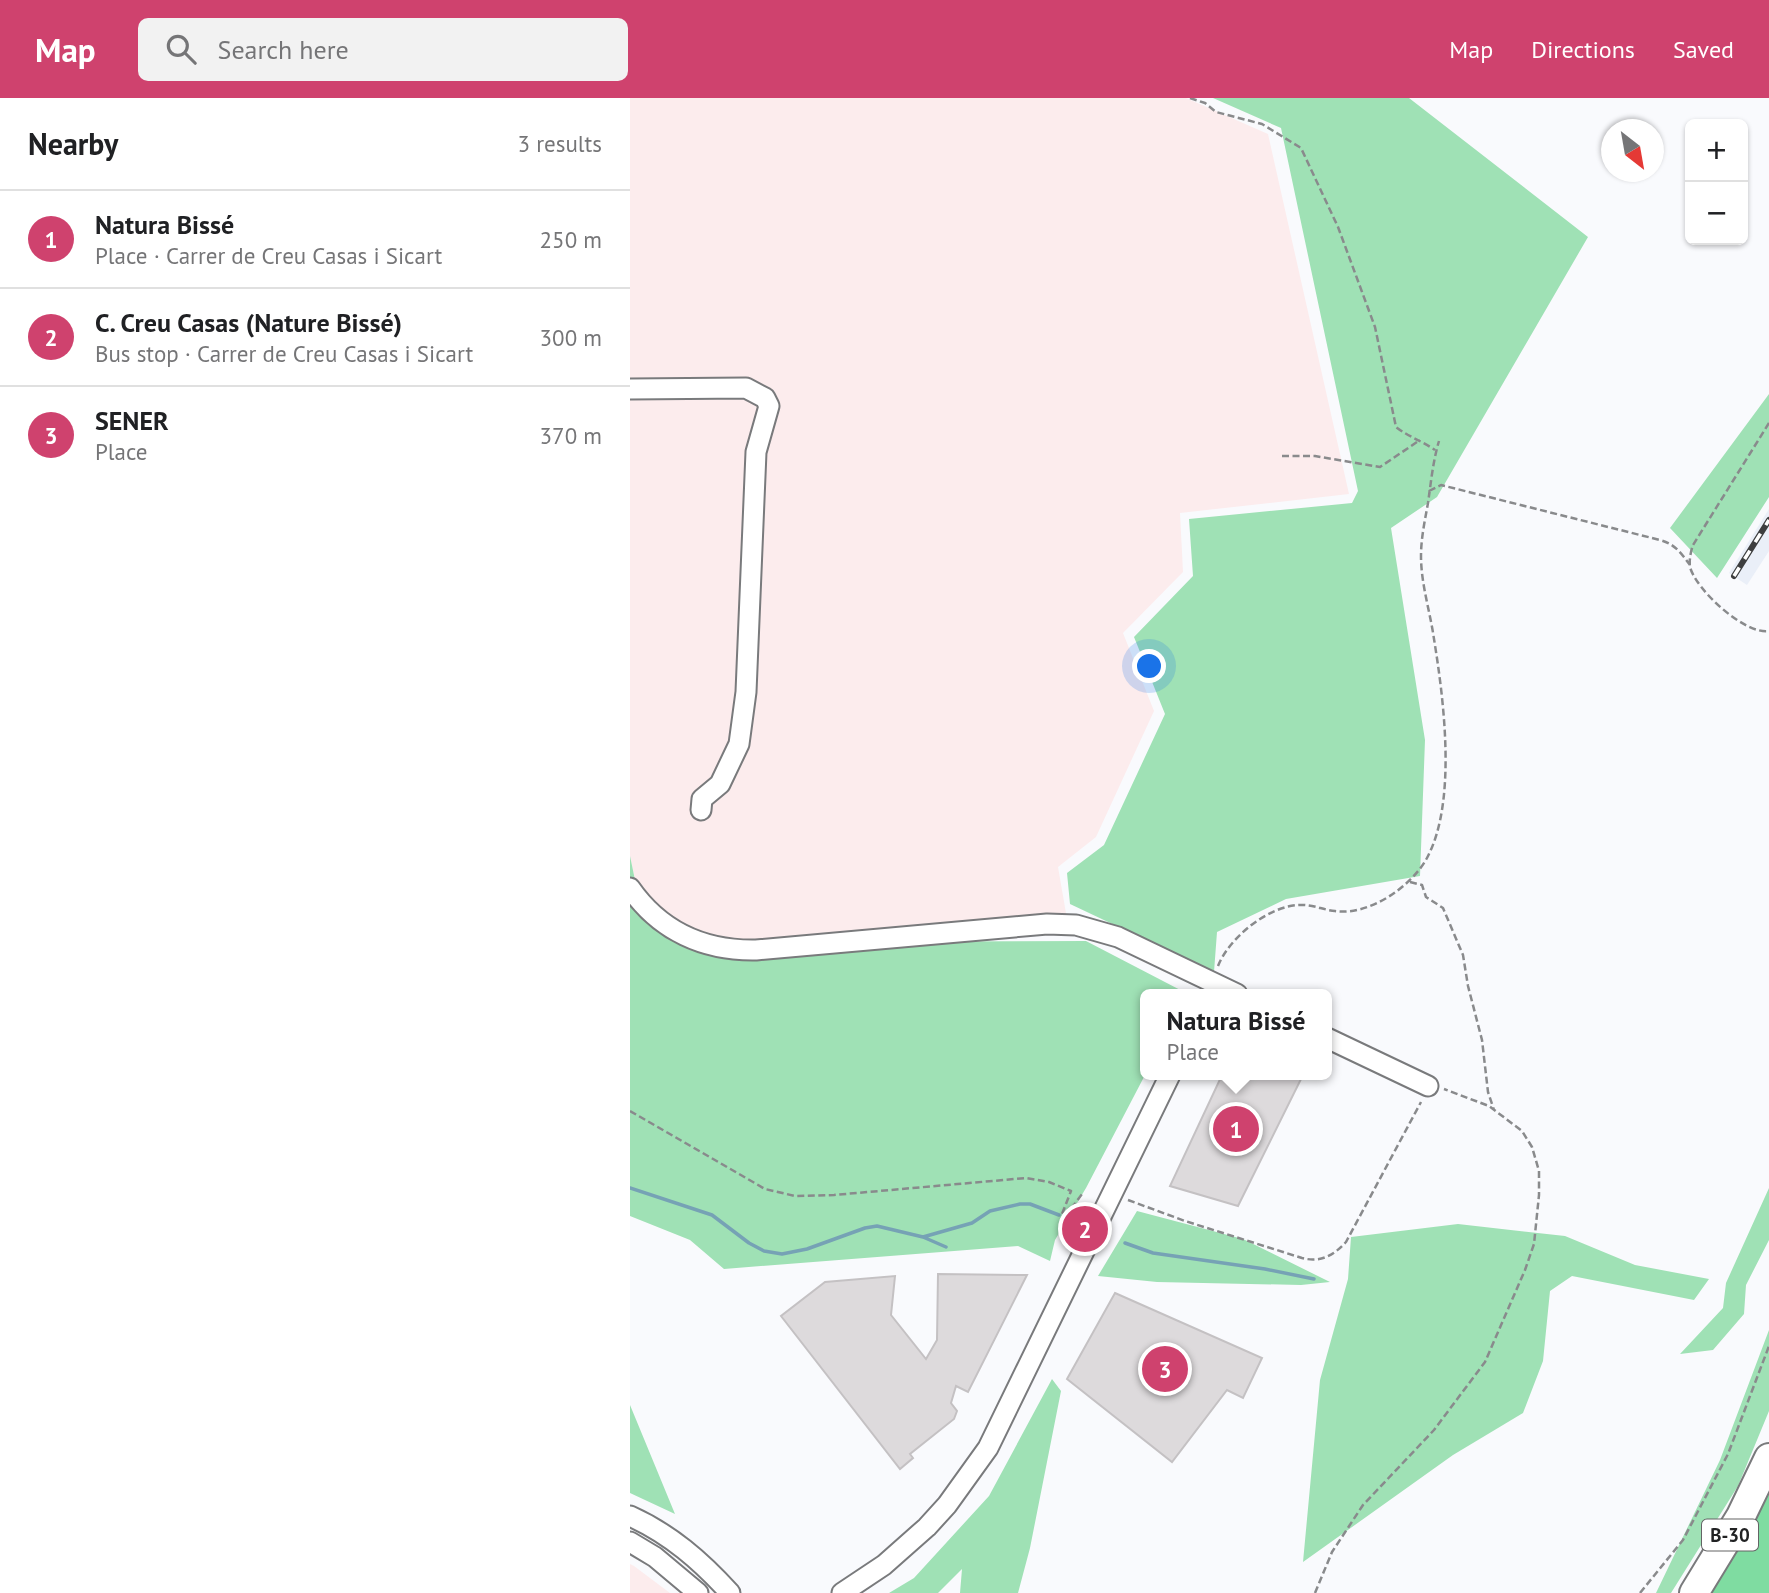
<!DOCTYPE html>
<meta charset="utf-8">
<style>
:root{--surface:#fff;--page:#f2f2f2;--text:#202124;--muted:#757577;--line:#e0e0e0;--accent:#cf426e}
body{margin:0;font-family:"PT Sans",sans-serif;background:var(--page);color:var(--text)}
.controls{position:absolute;right:21px;top:21px;display:grid;overflow:hidden;border-radius:10px;box-shadow:0 2px 5px #0004}
.controls button{width:63px;height:63px;display:grid;place-items:center;padding:0;border:0;border-bottom:2px solid var(--line);background:var(--surface);color:var(--text);font:35px sans-serif}
.compass{position:absolute;left:971px;top:21px;width:63px;height:63px;border-radius:50%;background:var(--surface);box-shadow:0 2px 5px #0004;rotate:149deg}
.you{position:absolute;left:520px;top:569px;width:24px;height:24px;margin:-18px;border:5px solid #fff;border-radius:50%;background:#1a73e8;box-shadow:0 0 0 10px #1a73e833}
.badge{display:grid;place-items:center;width:46px;height:46px;border-radius:50%;background:var(--accent);color:#fff;font-size:23px;font-weight:700}
.pin{position:absolute;translate:-50% -50%;border:4px solid #fff;box-shadow:0 2px 7px #0006}
.popup{position:absolute;left:510px;top:891px;width:192px;height:91px;box-sizing:border-box;display:grid;place-content:center;border-radius:10px;background:var(--surface);filter:drop-shadow(0 2px 5px #0005);font-size:23px;white-space:nowrap;color:var(--muted)}
.popup b{font-size:26px;color:var(--text)}
.popup::after{content:'';position:absolute;left:50%;top:100%;margin-left:-14px;border:14px solid transparent;border-top-color:var(--surface)}
.list{margin:0;padding:0;list-style:none}
h2{display:flex;justify-content:space-between;align-items:center;height:91px;margin:0;padding:0 28px;font-size:30px}
h2 small{font-size:23px;font-weight:400;color:var(--muted)}
.list li{display:grid;grid-template-columns:46px 1fr auto;gap:21px;align-items:center;box-sizing:border-box;height:98px;padding:0 28px;border-top:2px solid var(--line)}
.list b{display:block;font-size:26px;white-space:nowrap}
.list p{margin:0;font-size:23px;white-space:nowrap;color:var(--muted)}
.list em{font-size:23px;font-style:normal;color:var(--muted)}
.icon{flex:none;width:38px;height:38px;fill:none;stroke:currentColor;stroke-width:2;stroke-linecap:round;stroke-linejoin:round}
.map{position:relative;flex:none;width:1139px;height:1495px;overflow:hidden}
header{display:flex;align-items:center;gap:42px;box-sizing:border-box;height:98px;padding:0 35px;background:var(--accent);color:#fff}
header strong{font-size:33px}
nav{display:flex;gap:38px;margin-inline-start:auto;font-size:24px}
.search{width:490px;height:63px;background:var(--page);display:flex;align-items:center;gap:18px;box-sizing:border-box;padding:0 24px;border-radius:10px;color:var(--muted);font-size:26px}
main{display:flex}
aside{flex:1;background:var(--surface)}
.map>svg:first-child{display:block}
</style>
<header>
<strong>Map</strong>
<div class="search"><svg class="icon" aria-label="search" viewBox="0 0 24 24"><circle cx="10" cy="10" r="6"/><path d="M15 15l6 6"/></svg>Search here</div>
<nav><a>Map</a><a>Directions</a><a>Saved</a></nav>
</header>
<main>
<aside>
<h2>Nearby<small>3 results</small></h2>
<ul class="list">
<li><span class="badge">1</span><div><b>Natura Bissé</b><p>Place · Carrer de Creu Casas i Sicart</p></div><em>250 m</em></li>
<li><span class="badge">2</span><div><b>C. Creu Casas (Nature Bissé)</b><p>Bus stop · Carrer de Creu Casas i Sicart</p></div><em>300 m</em></li>
<li><span class="badge">3</span><div><b>SENER</b><p>Place</p></div><em>370 m</em></li>
</ul>
</aside>
<div class="map">
<svg width="1139" height="1495" viewBox="0 0 1139 1495">
<rect width="100%" height="100%" fill="#f9fafd"/>
<path fill="#eaeff8" d="M1139,411V453L1117,487L1099,475Z"/>
<path fill="#fceced" d="M0,0H556L638,36L719,396L550,415L553,474L493,535L524,613L466,739L428,769L437,821L185,843L91,844L41,827L5,782L0,758Z
M0,1466L4,1468L40,1495H0Z"/>
<path fill="#9fe1b5" d="M583,0H779L958,139L807,399L761,430L795,642L790,778L656,801L587,834L584,874L440,806L437,775L474,747L535,616L504,539L563,478L559,421L722,405L728,393L651,30Z
M1139,296V399L1087,480L1040,430Z
M0,758L5,782L41,827L91,844L456,843L558,896H515V977L456,1090L425,1142L420,1163L388,1148L94,1171L60,1142L0,1118Z
M1139,1090V1142L1116,1187L1114,1216L1083,1252L1050,1256L1093,1210L1096,1185Z
M507,1113L613,1141L700,1184L671,1187L527,1184L468,1178Z
M828,1126L935,1138L1005,1167L1079,1181L1064,1202L942,1178L920,1193L913,1263L893,1315L823,1357L673,1464L690,1282L718,1181L721,1139Z
M1139,1232V1313L1108,1388L1041,1495H1026L1090,1362Z
M422,1281L431,1293L400,1450L388,1495H330L332,1471L308,1495H259L284,1480L359,1398Z
M0,1307L45,1416L0,1395Z"/>
<path fill="#7fdca1" d="M1139,1389V1495H1079Z"/>
<g fill="none" stroke-linecap="round" stroke-linejoin="round">
<path stroke="#76a2b5" stroke-width="3.5" d="M0,1090L82,1117L119,1145L134,1153L152,1156L177,1151L235,1130L247,1128L293,1139L342,1125L360,1113L390,1106H400L429,1117
M293,1139L316,1149
M495,1145L523,1155L635,1171L684,1181"/>
</g>
<path fill="#dddadc" stroke="#c4c1c3" stroke-width="2" d="M592,977H673L608,1108L540,1088Z
M308,1176L397,1177L338,1294L326,1288L321,1305L327,1313L324,1321L280,1356L283,1360L270,1371L151,1218L195,1184L265,1178L261,1217L296,1261L307,1242Z
M485,1195L632,1260L613,1300L597,1292L542,1364L437,1281Z"/>
<g fill="none" stroke-linecap="round" stroke-linejoin="round">
<g stroke="#797a7c" stroke-width="23">
<path id="minor" d="M0,291L116,290L135,300L139,308L126,354L116,594L109,646L90,686L72,701L71,712
M0,790C30,833 74,853 126,852L417,826L446,827L488,839L607,896
M697,940L798,988
M0,1418C40,1436 71,1463 100,1495
M0,1444L25,1459L68,1495
M212,1495L254,1467L297,1429L317,1407L358,1350L540,977"/>
</g>
<g stroke="#797a7c" stroke-width="32">
<path id="highway" d="M1064,1495L1111,1418L1139,1360"/>
</g>
<path stroke="#898a8c" stroke-width="2.5" stroke-dasharray="7 3.5" stroke-linecap="butt" d="M560,0L575,5L586,14L632,26L671,50L708,129L745,229L766,329C779,339 792,343 805,352
M1139,325L1063,447C1061,453 1059,461 1060,469C1066,492 1115,537 1139,533
M652,358H685L750,369L790,342
M799,393L811,387L1030,442C1045,446 1051,455 1060,467
M780,784L792,787L796,799L813,810L833,857L838,888L852,942L858,994L864,1012
M588,868C599,840 638,808 669,807C682,806 693,812 705,813C739,818 781,789 797,760C827,704 814,603 804,541C800,513 791,486 791,458C791,440 795,422 798,405C801,384 803,363 809,343
M622,893L628,896
M0,1013L135,1091L165,1098L204,1097L396,1080L419,1084L441,1093L432,1116L436,1118L452,1096
M498,1102L555,1123L672,1160C691,1165 704,1157 716,1144L791,1004
M685,1495L702,1454L733,1407L804,1332L855,1264L895,1172L904,1146L909,1097V1073L902,1049L892,1033L859,1008L814,991
M1010,1495L1053,1442L1098,1356L1139,1248"/>
<use href="#minor" stroke="#fff" stroke-width="19"/>
<use href="#highway" stroke="#fff" stroke-width="28"/>
<g stroke="#3d3e3f" stroke-width="6">
<path id="rail" d="M1104,478L1139,422"/>
</g>
<use href="#rail" stroke="#fff" stroke-width="3.5" stroke-dasharray="10" stroke-linecap="butt"/>
</g>
<g text-anchor="middle" stroke-width="6" stroke-linejoin="round" paint-order="stroke">
<rect fill="#fff" stroke="#646465" stroke-width="2" x="1072" y="1421.5" width="56" height="31" rx="5"/>
<g font-size="19" font-weight="bold" fill="#212223">
<text x="1100" y="1444">B-30</text>
</g>
</g>
</svg>
<div class="controls">
<button>+</button>
<button>−</button>
</div>
<svg class="compass" viewBox="-18 -18 36 36"><path d="M0-13l5 13h-10z" fill="#e53935"/><path d="M0 13l5-13h-10z" fill="#757577"/></svg>
<div class="you"></div>
<div class="pin badge" style="left:606px;top:1031px">1</div>
<div class="popup"><b>Natura Bissé</b>Place</div>
<div class="pin badge" style="left:455px;top:1131px">2</div>
<div class="pin badge" style="left:535px;top:1271px">3</div>
</div>
</main>
